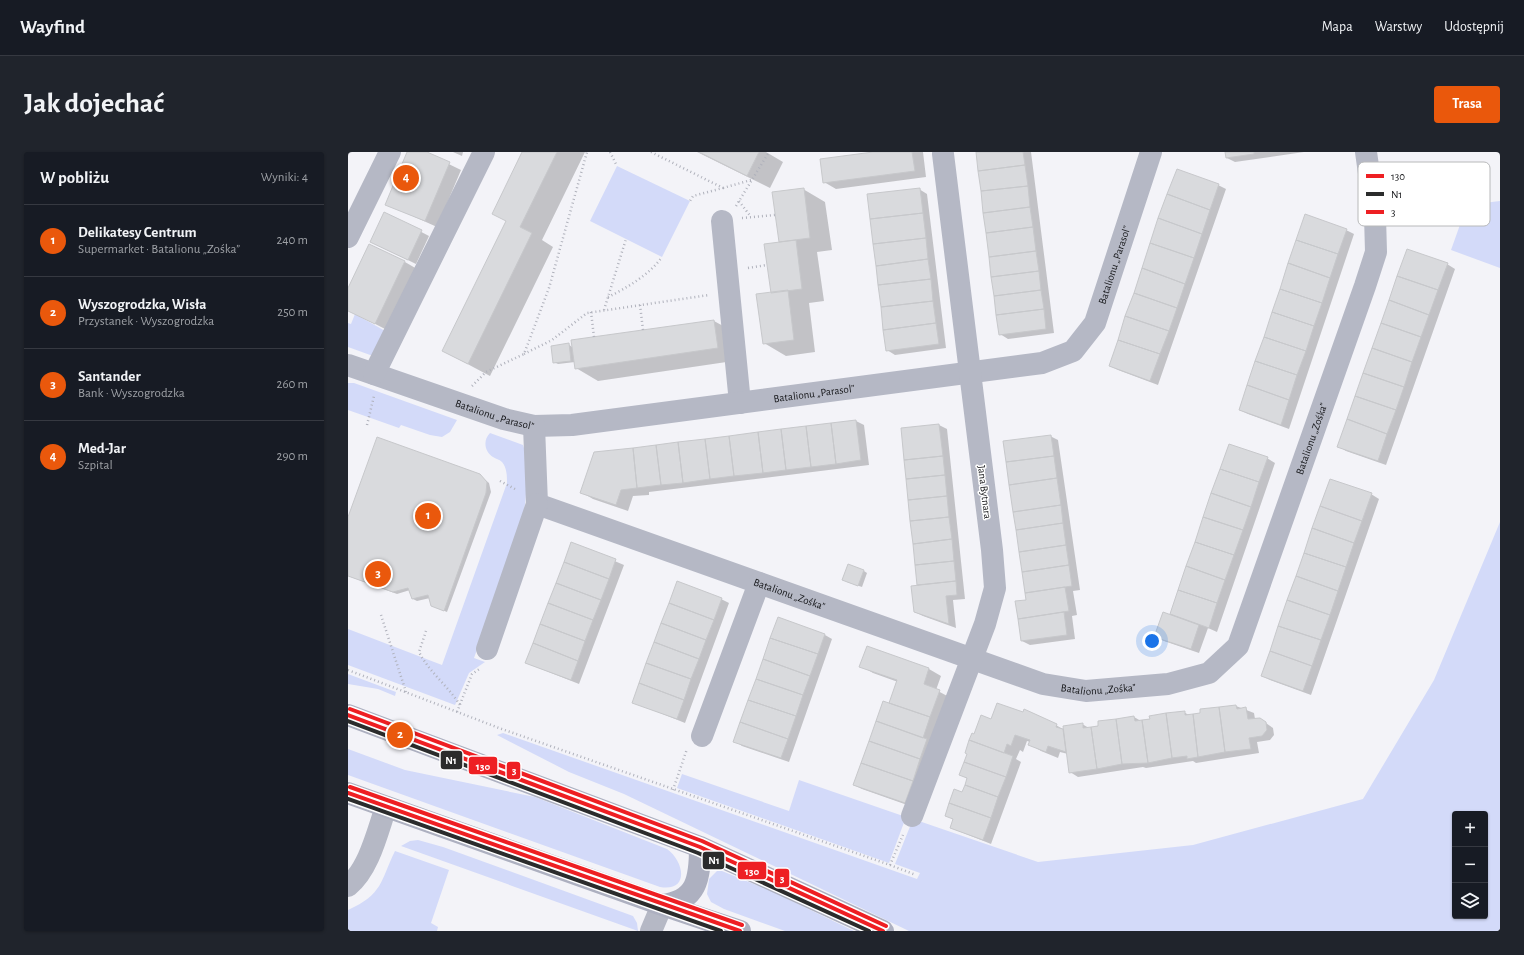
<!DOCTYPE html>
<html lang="pl">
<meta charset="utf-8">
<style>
:root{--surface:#171b24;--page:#20242c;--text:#f1f3f6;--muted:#9ea1a6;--line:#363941;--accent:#ea580c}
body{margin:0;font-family:"Alegreya Sans",sans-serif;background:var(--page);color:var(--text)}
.controls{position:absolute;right:12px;bottom:12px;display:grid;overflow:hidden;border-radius:4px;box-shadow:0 1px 3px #0004}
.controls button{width:36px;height:36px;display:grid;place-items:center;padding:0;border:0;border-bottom:1px solid var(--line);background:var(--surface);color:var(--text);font:20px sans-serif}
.you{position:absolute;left:804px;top:489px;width:14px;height:14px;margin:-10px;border:3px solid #fff;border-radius:50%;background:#1a73e8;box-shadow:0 0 0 6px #1a73e833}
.badge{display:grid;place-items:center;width:26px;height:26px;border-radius:50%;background:var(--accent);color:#fff;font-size:13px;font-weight:700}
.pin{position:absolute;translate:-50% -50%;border:2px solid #fff;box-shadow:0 1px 4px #0006}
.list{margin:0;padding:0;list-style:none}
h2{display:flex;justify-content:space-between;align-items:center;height:52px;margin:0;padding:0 16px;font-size:17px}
h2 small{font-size:13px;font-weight:400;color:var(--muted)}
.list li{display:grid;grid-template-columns:26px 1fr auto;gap:12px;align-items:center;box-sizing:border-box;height:72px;padding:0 16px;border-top:1px solid var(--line)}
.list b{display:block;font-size:15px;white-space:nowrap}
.list p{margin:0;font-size:13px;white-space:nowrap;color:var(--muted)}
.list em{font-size:13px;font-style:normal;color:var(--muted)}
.icon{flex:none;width:22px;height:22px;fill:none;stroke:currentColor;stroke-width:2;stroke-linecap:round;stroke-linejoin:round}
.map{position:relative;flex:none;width:1152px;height:779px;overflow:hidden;border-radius:4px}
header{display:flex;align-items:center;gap:24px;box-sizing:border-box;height:56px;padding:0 20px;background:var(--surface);border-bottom:1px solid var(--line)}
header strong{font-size:19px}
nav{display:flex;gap:22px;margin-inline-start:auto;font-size:14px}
.intro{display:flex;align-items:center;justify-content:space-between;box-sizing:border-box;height:96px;padding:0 24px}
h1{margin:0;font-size:28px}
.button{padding:10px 18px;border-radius:4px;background:var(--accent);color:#fff;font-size:14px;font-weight:700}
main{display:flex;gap:24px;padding:0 24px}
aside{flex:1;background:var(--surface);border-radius:4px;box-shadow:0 1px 3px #0004}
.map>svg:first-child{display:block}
</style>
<header>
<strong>Wayfind</strong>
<nav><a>Mapa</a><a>Warstwy</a><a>Udostępnij</a></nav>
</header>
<div class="intro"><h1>Jak dojechać</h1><a class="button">Trasa</a></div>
<main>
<aside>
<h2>W pobliżu<small>Wyniki: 4</small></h2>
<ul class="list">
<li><span class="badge">1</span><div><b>Delikatesy Centrum</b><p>Supermarket · Batalionu „Zośka”</p></div><em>240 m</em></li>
<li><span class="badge">2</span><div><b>Wyszogrodzka, Wisła</b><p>Przystanek · Wyszogrodzka</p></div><em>250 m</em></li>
<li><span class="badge">3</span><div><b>Santander</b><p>Bank · Wyszogrodzka</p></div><em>260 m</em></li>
<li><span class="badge">4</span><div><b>Med-Jar</b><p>Szpital</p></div><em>290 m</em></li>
</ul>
</aside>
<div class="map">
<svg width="1152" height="779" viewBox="0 0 1152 779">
<rect width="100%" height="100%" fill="#f3f3f8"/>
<path fill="#d3daf9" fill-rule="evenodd" d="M269,14L342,49L314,105L242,69Z
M1152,49V116L1103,98L1119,53Z
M7,162L39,180L25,204L0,195V171L3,172Z
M0,231H6L109,268L102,280L94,285L82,283L53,273L51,276L0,258Z
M142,281L175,293C182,312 178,352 174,372L126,506L137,510L121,521L107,553L0,513V477L94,513L159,331C159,324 159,316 154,310C151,307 148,307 145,305C136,299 135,288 142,281Z
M1152,370V779H561L276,642L221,620L149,583L155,581L569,727L572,721L547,712L565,667L690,710L845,693L1015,647L1086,528ZM1107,662H1137V764H1107Z
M0,522L48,540L47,544L30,537L0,532Z
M0,597L57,618L187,645L319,697C337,710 341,740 312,735L0,623Z
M334,622L441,659L451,628L558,665L541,711L329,636Z
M70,688L95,695L285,764L289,771L290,779L53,694L62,689Z
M47,699L101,718L83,771L90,775L89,779H0V758C35,742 32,730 47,699Z
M369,719H374L425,740L506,779H437L376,757L363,750L359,742L361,727Z"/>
<path fill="#0003" d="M61,0H76L113,18L89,75L38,52Z
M105,0H115L114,4Z
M176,0H237L194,88L205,95L142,224L95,199L159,69Z
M349,0H418L435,10L422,36Z
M530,0H575L578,25L488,37L476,30Z
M629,0H683L706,181L660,187L652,182Z
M878,0H956L887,10L879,6Z
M870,33L878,37L810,233L770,218L762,214Z
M455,37L477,50L484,98L469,100L476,149L461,151L467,200L438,204L416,191L432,91L426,41Z
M571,37L579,42L598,196L547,203L539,198Z
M37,61L81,84L68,112L31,94Z
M998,78L1006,82L941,277L900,262L892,258Z
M57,110L69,117L39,178L0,158V138Z
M1099,112L1107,117L1038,313L998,299L990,294Z
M366,169L388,181L392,208L250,229L228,216L227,210L210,212L206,210L220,192L224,195Z
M508,269L516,273L521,313L301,340V343L285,344L280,359L245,347L233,340Z
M591,273L599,277L617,447L605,448L608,476L575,464L567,460L570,434L554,277Z
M702,284L710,288L732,438L725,439L729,463L724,464L727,487L682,493L674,489L669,450L679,448Z
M881,293L919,306L927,311L869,480L860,476L851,501L816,489L808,485L822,464Z
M131,323L141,331L143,340L99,460L84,454L82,446L69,449L65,447L62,438L49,442L0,424V368Z
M1023,342L1031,347L963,543L922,528L914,524Z
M224,391L276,413L231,532L178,511Z
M516,419L519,421L514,435L499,430Z
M373,447L381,451L337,571L285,550Z
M477,483L484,487L441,610L394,594L387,589Z
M519,495L581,517L593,524L588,538L603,546L565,655L514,637L506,633L550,530L525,521L513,514Z
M888,554L906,561L907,567H912L925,576L926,583L922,588L909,590L911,601L848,611L845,609L798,616L795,615L730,625L722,620L720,602L712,600L710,606L693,599L681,592L682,590L679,589L675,600L672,598L668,607L673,610L643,692L603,676L606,668L598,663L615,641L620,627L613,623L627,583L644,569L708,573L716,578L734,572L741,576L786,565L793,569L836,560L842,564Z"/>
<path fill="#d9dadd" stroke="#c7c8cb" d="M59,0H79L102,10L77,69L37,53Z
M174,0H209L172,75L184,81L120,212L94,199L158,69L144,62Z
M351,0H411L399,24Z
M525,0H564L567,19L475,31L472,7Z
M628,0H675L677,13L630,19Z
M877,0H906V2L878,6Z
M677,13L680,34L633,39L630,19Z
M829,17L871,32L862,58L819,42Z
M680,34L682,55L635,61L633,39Z
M456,36L462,86L431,90L424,40Z
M572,36L575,61L522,67L519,42Z
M819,42L862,58L854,82L810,66Z
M682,55L685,75L638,81L635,61Z
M36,60L74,78L60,108L22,90Z
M575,61L578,86L525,92L522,67Z
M957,62L999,77L990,102L948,88Z
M810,66L854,82L846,106L802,91Z
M685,75L688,99L641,105L638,81Z
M578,86L580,107L528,114L525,92Z
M448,88L454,137L423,141L416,92Z
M948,88L990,102L982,126L940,111Z
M802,91L846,106L837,132L794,116Z
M21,92L57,109L27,172L0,159V136Z
M1059,97L1100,111L1090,138L1049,124Z
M688,99L691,119L643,125L641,105Z
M580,107L583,127L530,133L528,114Z
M940,111L982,126L974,151L932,137Z
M794,116L837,132L829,156L786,141Z
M691,119L693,138L646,144L643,125Z
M1049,124L1090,138L1081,163L1041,148Z
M583,127L585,149L533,155L530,133Z
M932,137L974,151L966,174L924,160Z
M440,138L446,188L415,192L408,142Z
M693,138L696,157L648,163L646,144Z
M786,141L829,156L821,179L777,164Z
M1041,148L1081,163L1073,185L1033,171Z
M585,149L588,171L535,178L533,155Z
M696,157L698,177L651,183L648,163Z
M924,160L966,174L958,199L916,185Z
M777,164L821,179L812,202L770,188Z
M366,168L370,196L227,217L223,188Z
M588,171L591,192L538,199L535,178Z
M1033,171L1073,185L1064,210L1024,196Z
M916,185L958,199L949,223L907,209Z
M770,188L812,202L802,229L761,214Z
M221,191L223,209L205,211L203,194Z
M1024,196L1064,210L1056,235L1015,221Z
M907,209L949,223L941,248L899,233Z
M1015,221L1056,235L1048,258L1007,244Z
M899,233L941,248L933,273L891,258Z
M1007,244L1048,258L1039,282L999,267Z
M999,267L1039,282L1030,309L989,295Z
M508,268L513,308L488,312L483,271Z
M483,271L488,312L463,315L458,274Z
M591,272L595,304L556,308L553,276Z
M458,274L463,315L438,318L433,277Z
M433,277L438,318L415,321L410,280Z
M410,280L415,321L386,324L381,284Z
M703,283L706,304L658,310L655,289Z
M381,284L386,324L362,327L357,287Z
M29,285L132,322L139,330L138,341L96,459L83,454L80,443L64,447L60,436L45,440L0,424V365Z
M357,287L362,327L335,331L330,290Z
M330,290L335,331L313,333L308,293Z
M881,292L920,305L911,330L872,317Z
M308,293L313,333L289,336L285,296Z
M285,296L289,336L273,338L268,353L232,341L246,300Z
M595,304L597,323L558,327L556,308Z
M706,304L709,326L661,333L658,310Z
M872,317L911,330L903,355L863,341Z
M597,323L599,344L560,348L558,327Z
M709,326L713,353L665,360L661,333Z
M982,327L1024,341L1014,369L972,354Z
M863,341L903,355L895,378L855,365Z
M599,344L601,365L562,369L560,348Z
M713,353L715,371L668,378L665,360Z
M972,354L1014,369L1006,391L964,376Z
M601,365L604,387L565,392L562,369Z
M855,365L895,378L886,403L847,390Z
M715,371L718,393L671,400L668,378Z
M964,376L1006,391L998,415L956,401Z
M604,387L606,409L567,413L565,392Z
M223,390L268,407L261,427L216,410Z
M847,390L886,403L877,428L838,414Z
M718,393L721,413L674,420L671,400Z
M956,401L998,415L990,439L948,424Z
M606,409L608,429L569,433L567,413Z
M216,410L261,427L253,448L208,431Z
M500,412L516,418L510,434L494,428Z
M721,413L724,434L677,441L674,420Z
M838,414L877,428L869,451L830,438Z
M948,424L990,439L982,463L939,448Z
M329,429L374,446L366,468L321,451Z
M608,429L609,443L598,444L601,472L566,460L563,434Z
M208,431L253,448L245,468L200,451Z
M717,435L721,459L670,467L667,449L678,448L677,441Z
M830,438L869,451L861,476L822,462Z
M939,448L982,463L973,488L930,474Z
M200,451L245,468L237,489L192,472Z
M321,451L366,468L358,488L313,471Z
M716,460L719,483L673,489L670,467Z
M815,460L851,473L843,497L806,485Z
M430,465L477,482L470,502L422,486Z
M313,471L358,488L351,507L306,490Z
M192,472L237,489L230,509L185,491Z
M930,474L973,488L964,514L922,499Z
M422,486L470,502L462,524L415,507Z
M306,490L351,507L343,527L298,511Z
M185,491L230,509L223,528L177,511Z
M519,494L581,516L576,532L592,538L582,565L541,551L549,528L511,515Z
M922,499L964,514L955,539L913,524Z
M415,507L462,524L455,543L408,527Z
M298,511L343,527L336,548L291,531Z
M408,527L455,543L448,564L400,548Z
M291,531L336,548L329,567L284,551Z
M400,548L448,564L440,587L392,570Z
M535,549L582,565L575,586L528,569Z
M649,551L675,560L676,557L709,572L708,575L715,577L718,600L700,594L698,600L680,593L682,588L667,583L663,594L659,592L656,601L621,588L624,581L626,582L633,563L643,567Z
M888,553L889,557L898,555L900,567L912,566L918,570L919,578L914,584L901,586L903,597L877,600L871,555Z
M871,555L877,600L850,605L845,562L852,561V557Z
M837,559V563L845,562L850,605L839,607V604L824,606L818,561Z
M818,561L824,606L800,611L794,568L802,567L801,564Z
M786,564L787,569L794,568L800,611L774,612L768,567Z
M768,567L774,612L749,617L743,575L750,574V569Z
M528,569L579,587L572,607L521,589Z
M392,570L440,587L433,606L385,590Z
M735,571V576L743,575L749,617L721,621L715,574Z
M621,588L665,604L658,625L616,610L619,602L617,601Z
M521,589L572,607L565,629L513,611Z
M616,610L658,625L650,645L617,633L619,626L611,623Z
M513,611L565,629L557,651L505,633Z
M617,633L650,645L643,666L601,651L606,637L614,640Z
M601,651L643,666L635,688L602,676L605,667L597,664Z"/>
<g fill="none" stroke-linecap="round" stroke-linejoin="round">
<path stroke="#b0b2bc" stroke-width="2.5" stroke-dasharray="1 3" stroke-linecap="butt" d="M262,0L269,14
M303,0L375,36L345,44L342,49
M0,1L1,0
M375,36L403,28
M391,49L403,65
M388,54L421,0
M394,66L427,63
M400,116L419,113
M260,145C279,136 302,122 314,105
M292,153L295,178
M256,158L278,87
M243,160L246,185
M176,202L204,188L239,161L361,143
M124,234L138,220L176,202L201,136L239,0
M19,273L26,244
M152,329L167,337
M33,463L58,540
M78,479L71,500C81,520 100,534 112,553
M0,518L151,576L542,713L555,683
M109,560L124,522L133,516
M325,638L339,597
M542,713L568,723"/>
<g stroke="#b5b8c5" stroke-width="22">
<path d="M374,69L392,251"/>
<path d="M0,85L42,0"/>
<path id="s1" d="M0,213L156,267L186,274L224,273L694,211L725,199L747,171L803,0"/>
<path d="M26,222L136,0"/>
<path id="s2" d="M186,274L189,352L695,532L738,539L820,532L861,521L890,494L1017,134L1028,100L1027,64L1018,0"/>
<path d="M139,497L189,352"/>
<path d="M354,584L411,431"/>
<path d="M564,664L637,472L647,436L644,398L595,2"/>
<path d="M0,734C21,717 29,681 38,655"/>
<path d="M303,779L314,753"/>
</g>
<path stroke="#adb0c0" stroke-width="22" d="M0,563L352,695L535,779
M0,641L314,753L392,779
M314,753C349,749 352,727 352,695"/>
<g stroke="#fff" stroke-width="7">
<path id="bus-1" d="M0,563L352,695L535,779
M0,641L392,779"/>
</g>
<g stroke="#fff" stroke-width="7">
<path id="bus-2" d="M0,569L350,701L521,779
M0,647L373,779"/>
</g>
<g stroke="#fff" stroke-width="7">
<path id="bus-3" d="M2,557L354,689L538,774
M2,635L394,773"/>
</g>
<use href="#bus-1" stroke="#ee1f23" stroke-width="4"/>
<use href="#bus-2" stroke="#2b2c2c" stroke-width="4"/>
<use href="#bus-3" stroke="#ee1f23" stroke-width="4"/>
</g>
<g text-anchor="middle" stroke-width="3" stroke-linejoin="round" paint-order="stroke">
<g font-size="11" fill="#141518" stroke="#fff">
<text dy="4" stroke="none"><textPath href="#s1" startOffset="838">Batalionu „Parasol”</textPath></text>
<text dy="4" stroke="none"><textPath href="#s1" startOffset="478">Batalionu „Parasol”</textPath></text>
<text dy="4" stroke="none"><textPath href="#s1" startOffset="155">Batalionu „Parasol”</textPath></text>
<text dy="4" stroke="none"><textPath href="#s2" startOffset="1043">Batalionu „Zośka”</textPath></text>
<text transform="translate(637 340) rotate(83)" y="4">Jana Bytnara</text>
<text dy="4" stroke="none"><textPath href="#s2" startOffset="346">Batalionu „Zośka”</textPath></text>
<text dy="4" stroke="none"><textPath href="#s2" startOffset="671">Batalionu „Zośka”</textPath></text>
</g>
</g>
<rect x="1010" y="10" width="132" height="64" rx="6" fill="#fff" stroke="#b8b9ba" stroke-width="1"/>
<rect x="1018" y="22" width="18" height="4" fill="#ee1f23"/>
<rect x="1018" y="40" width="18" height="4" fill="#2b2c2c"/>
<rect x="1018" y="58" width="18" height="4" fill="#ee1f23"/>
<g font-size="11" fill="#141518">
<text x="1043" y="28">130</text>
<text x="1043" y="46">N1</text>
<text x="1043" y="64">3</text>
</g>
<g stroke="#fff" stroke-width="1.5">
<rect x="92" y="598" width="23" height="20" rx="4" fill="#2b2c2c"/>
<rect x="120" y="604" width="30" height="19" rx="4" fill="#ee1f23"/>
<rect x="158" y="609" width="15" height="19" rx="4" fill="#ee1f23"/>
<rect x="354" y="699" width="23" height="19" rx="4" fill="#2b2c2c"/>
<rect x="389" y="709" width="30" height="19" rx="4" fill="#ee1f23"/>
<rect x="426" y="716" width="16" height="20" rx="4" fill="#ee1f23"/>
</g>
<g font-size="11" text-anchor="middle" font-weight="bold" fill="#fff">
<text x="103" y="612">N1</text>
<text x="135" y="618">130</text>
<text x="166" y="622">3</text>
<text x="366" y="712">N1</text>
<text x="404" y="723">130</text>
<text x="434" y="730">3</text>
</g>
</svg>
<div class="controls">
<button>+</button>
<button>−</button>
<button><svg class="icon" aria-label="layers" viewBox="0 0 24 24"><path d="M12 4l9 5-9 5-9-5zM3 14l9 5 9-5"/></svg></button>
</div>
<div class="you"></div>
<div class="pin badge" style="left:80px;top:364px">1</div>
<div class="pin badge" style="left:52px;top:583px">2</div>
<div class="pin badge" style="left:30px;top:422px">3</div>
<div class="pin badge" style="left:58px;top:26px">4</div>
</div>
</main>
